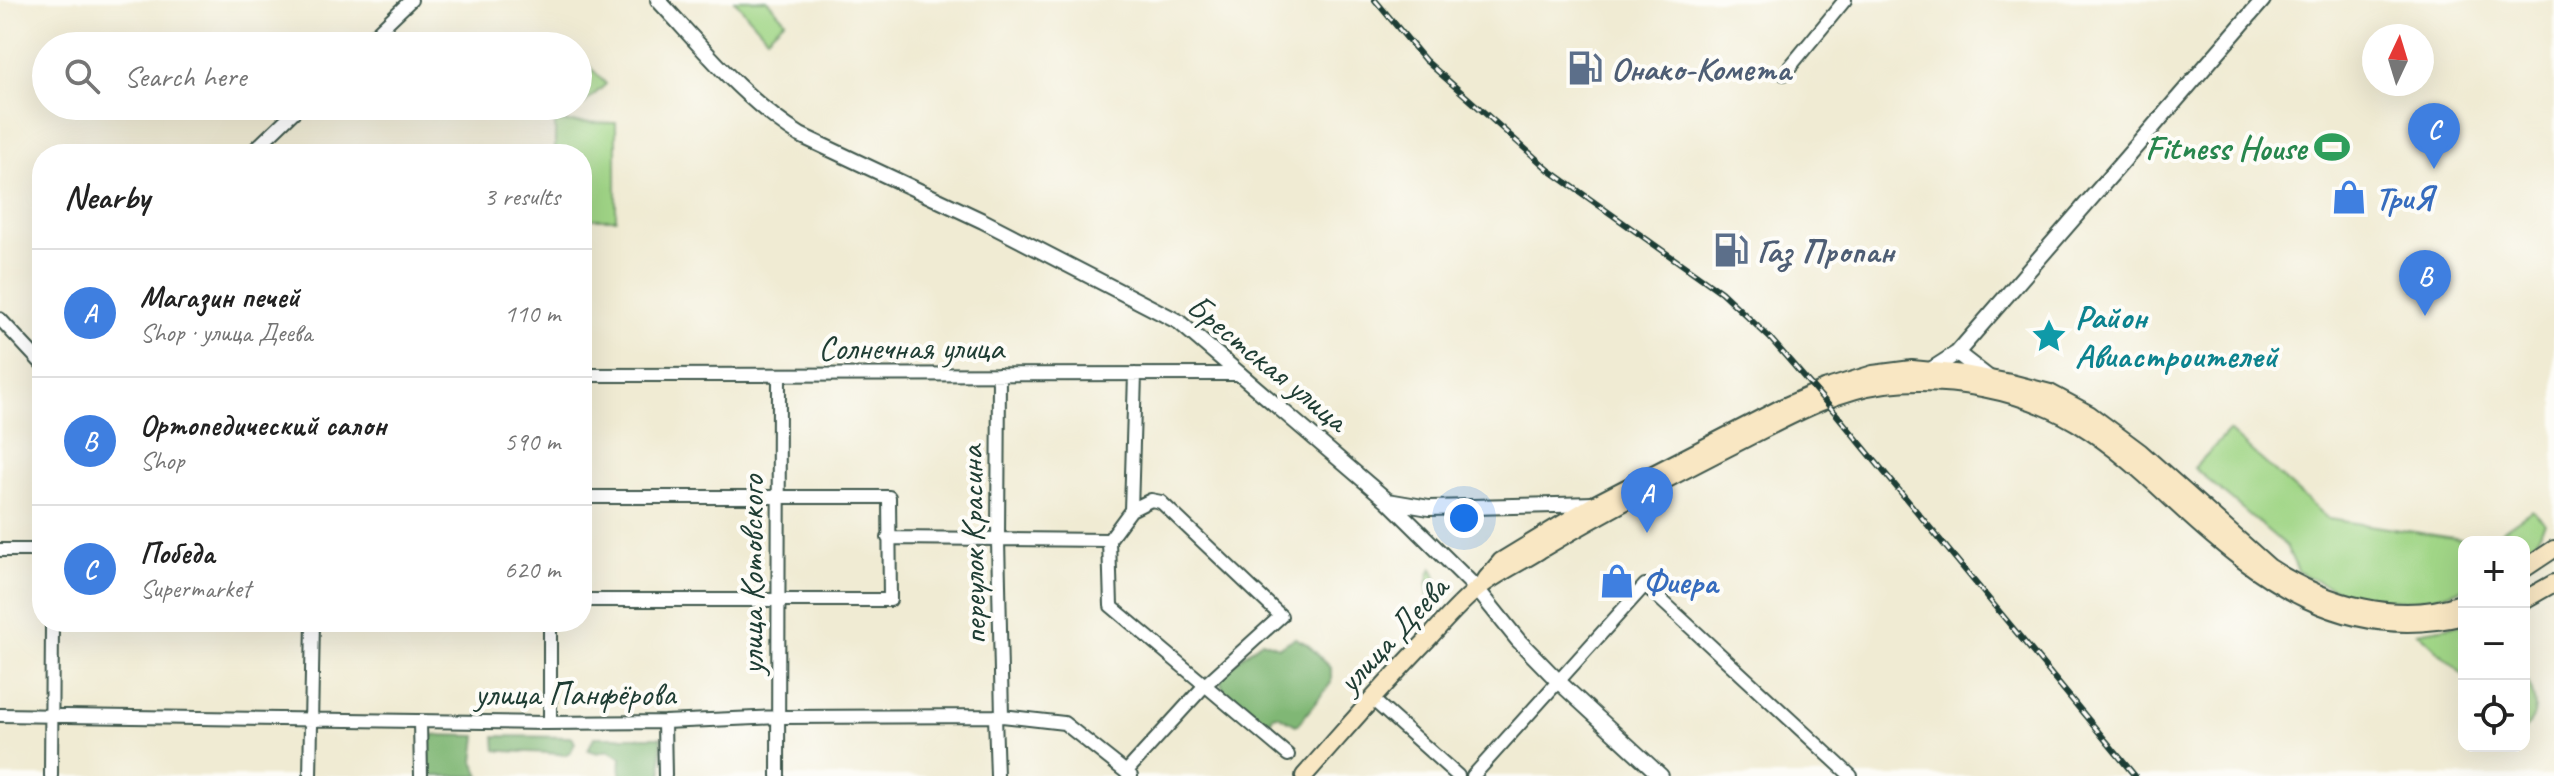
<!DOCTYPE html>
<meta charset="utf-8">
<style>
:root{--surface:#fff;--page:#f6f6f6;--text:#222;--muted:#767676;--line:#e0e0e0;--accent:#b5179e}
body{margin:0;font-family:Caveat,sans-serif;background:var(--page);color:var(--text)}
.controls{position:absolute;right:24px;bottom:24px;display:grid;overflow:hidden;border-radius:16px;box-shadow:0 8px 32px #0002}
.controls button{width:72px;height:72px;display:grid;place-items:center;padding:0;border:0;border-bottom:2px solid var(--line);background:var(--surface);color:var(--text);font:40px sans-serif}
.compass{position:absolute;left:2362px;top:24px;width:72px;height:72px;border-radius:50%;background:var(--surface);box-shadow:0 8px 32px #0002;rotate:4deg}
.you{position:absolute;left:1464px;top:518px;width:28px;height:28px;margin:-20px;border:6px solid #fff;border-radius:50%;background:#1a73e8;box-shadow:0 0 0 12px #1a73e833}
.badge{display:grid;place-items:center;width:52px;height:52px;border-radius:50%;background:var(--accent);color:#fff;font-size:26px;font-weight:700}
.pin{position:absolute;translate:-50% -66px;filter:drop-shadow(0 2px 4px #0008)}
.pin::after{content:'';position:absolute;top:42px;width:28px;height:24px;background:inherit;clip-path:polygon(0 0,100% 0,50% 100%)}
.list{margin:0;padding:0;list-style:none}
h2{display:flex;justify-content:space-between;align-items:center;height:104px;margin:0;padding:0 32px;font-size:34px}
h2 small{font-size:26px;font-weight:400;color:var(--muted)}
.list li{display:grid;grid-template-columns:52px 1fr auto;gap:24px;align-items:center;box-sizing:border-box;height:128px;padding:0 32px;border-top:2px solid var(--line)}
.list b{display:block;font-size:30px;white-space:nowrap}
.list p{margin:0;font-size:26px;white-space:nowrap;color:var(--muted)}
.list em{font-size:26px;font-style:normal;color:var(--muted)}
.icon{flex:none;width:44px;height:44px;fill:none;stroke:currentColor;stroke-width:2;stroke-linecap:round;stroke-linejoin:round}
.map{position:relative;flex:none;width:2554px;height:776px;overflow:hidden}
.search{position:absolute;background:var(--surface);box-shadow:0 8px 32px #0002;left:32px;top:32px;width:560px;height:88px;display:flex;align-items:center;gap:20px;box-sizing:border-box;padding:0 28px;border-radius:44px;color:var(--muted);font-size:30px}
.panel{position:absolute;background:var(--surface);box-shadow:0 8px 32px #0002;left:32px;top:144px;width:560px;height:488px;border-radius:32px}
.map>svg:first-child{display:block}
</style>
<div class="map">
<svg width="2554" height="776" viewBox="0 0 2554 776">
<rect width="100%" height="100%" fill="#fdfcf7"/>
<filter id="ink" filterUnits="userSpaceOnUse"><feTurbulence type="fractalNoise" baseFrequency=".0125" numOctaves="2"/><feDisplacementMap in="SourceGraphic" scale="16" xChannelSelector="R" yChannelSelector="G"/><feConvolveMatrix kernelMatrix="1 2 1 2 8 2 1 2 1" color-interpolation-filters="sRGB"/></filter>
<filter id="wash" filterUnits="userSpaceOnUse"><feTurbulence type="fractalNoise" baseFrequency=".006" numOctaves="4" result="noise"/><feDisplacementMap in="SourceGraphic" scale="32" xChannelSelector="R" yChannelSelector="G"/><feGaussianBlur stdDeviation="1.8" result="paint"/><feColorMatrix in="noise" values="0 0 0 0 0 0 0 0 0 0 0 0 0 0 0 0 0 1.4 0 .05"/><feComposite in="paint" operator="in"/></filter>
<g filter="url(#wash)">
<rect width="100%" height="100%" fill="#f0ebd3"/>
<path fill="#a1d687" stroke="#608a5e" stroke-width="2" d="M734,0H767L785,20L767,37Z
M578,54L606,84L583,105L578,104Z
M555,122L616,123V219H582V154H555Z
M2229,431L2328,519L2481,542H2464V588C2406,610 2351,603 2298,571L2286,546L2194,468Z
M2532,510L2545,523L2530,553L2524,556V542H2486Z
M1432,568C1441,585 1440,598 1432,615C1427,605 1425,578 1432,568Z
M2464,624V676L2418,632Z
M2526,678C2534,694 2542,716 2524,729Z"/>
<path fill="#80b774" stroke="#507a54" stroke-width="2" d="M1295,638L1307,644L1331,668V683L1300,722L1296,725L1278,715L1273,716L1269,725L1265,727C1246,715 1219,698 1220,674L1262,641L1279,647Z
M427,735L477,736L474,762L480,776H428Z
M495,736L572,737L575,743L571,751L565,755C543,751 519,753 496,750Z
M594,737H661L662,776H620L621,757L608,750L598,753L588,750Z"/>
</g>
<g filter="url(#ink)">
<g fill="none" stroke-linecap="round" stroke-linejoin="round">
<g stroke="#3e574c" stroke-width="16">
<path id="minor" d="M363,46L411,0
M1784,74L1845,0
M250,154L300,106
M0,319L42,364
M999,374L998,541L1002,716
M582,375L1241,374
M582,497H889L890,600H582
M1131,510L1135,374
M888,538L1109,540
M0,550H42
M1371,698L1458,776
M0,715L545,723L664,722L779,717L1002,716L1064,723L1131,776
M995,716L997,776
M420,721L421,776
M664,722L665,776
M550,723V622
M1126,772L1206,684L1281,616L1161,502L1151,500L1131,510L1109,540L1111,606L1288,755
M51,776L52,622
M310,776L313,622
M778,776L779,375
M1473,776L1645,585L1851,776"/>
</g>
<g stroke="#3e574c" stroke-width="18">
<path id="tertiary" d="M658,0C703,48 744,100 800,135L983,221L1179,322L1388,501L1477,589L1518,640L1559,682L1661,776
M1957,353L1988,377
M1929,371L1957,353L2263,0
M1388,501L1429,508L1595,504"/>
</g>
<g stroke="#3e574c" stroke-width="20">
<path id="secondary" d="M2524,569L2554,549
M1486,579L1501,561L1595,504L1781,408L1824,389L1873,374L1912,369L1964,374L2011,383L2050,393L2089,414L2140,452L2269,567C2325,604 2399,626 2464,602
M2524,600L2554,583
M1304,776C1345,730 1385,683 1428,639C1443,622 1459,604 1476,590C1495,574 1520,563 1540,550C1603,512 1668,478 1733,445C1781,421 1831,391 1885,384C1949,377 2022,390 2077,423C2115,446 2146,475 2178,505C2260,581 2346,645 2464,616"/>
</g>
<use href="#minor" stroke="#fff" stroke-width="12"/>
<use href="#tertiary" stroke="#fff" stroke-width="14"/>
<use href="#secondary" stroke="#f9e7c3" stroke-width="16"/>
<g stroke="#1f3d34" stroke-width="6">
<path id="rail" d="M1375,0L1425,60L1549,170L1721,292L1770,338L1837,415L2135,776"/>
</g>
<use href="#rail" stroke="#fdfcf7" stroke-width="3" stroke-dasharray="9" stroke-linecap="butt"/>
</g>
</g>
<defs>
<g id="fuel-bare" transform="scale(2.76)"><path d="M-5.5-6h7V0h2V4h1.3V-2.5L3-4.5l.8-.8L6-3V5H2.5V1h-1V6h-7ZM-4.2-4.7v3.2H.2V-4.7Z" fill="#5c6f8a" stroke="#fdfcf7" stroke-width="2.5" paint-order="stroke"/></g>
<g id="stadium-bare" transform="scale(2.76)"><path d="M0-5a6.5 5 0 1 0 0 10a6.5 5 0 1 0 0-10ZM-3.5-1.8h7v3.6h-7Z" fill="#2e9e5b" stroke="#fdfcf7" stroke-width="2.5" paint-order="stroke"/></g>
<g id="shop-bare" transform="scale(2.76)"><path d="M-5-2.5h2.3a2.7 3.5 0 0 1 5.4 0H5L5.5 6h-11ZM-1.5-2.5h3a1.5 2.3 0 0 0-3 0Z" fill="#3f7fe0" stroke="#fdfcf7" stroke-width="2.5" paint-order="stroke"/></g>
<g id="sight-bare" transform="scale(2.76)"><path d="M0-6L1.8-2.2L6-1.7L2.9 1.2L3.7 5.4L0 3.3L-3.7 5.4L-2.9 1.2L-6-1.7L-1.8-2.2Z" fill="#0f9aa8" stroke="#fdfcf7" stroke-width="2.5" paint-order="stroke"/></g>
</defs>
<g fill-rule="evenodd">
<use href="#fuel-bare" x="1585" y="68"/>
<use href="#stadium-bare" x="2332" y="147"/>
<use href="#shop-bare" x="2349" y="197"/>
<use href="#fuel-bare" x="1731" y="250"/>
<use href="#sight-bare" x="2049" y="336"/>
<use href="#shop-bare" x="1617" y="581"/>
</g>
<g text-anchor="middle" stroke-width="8" stroke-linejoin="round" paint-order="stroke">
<g font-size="34" font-weight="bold" fill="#4e5e75" stroke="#fdfcf7" text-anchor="start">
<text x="1611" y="80">Онако-Комета</text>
<text x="1757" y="262">Газ Пропан</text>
</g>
<g font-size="34" font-weight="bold" fill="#27864d" stroke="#fdfcf7" text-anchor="end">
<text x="2306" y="159">Fitness House</text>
</g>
<g font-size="34" font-weight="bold" fill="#366cbe" stroke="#fdfcf7" text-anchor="start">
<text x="2375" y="209">ТриЯ</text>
<text x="1643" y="593">Фиера</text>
</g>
<g font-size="34" font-weight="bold" fill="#0d838f" stroke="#fdfcf7" text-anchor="start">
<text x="2075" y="328">Район<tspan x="2075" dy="39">Авиастроителей</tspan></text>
</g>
<g font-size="34" fill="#1f3d34" stroke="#fdfcf7">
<text x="911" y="359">Солнечная улица</text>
<text transform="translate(1268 362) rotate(39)" y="12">Брестская улица</text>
<text transform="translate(972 545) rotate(-91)" y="12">переулок Красина</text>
<text transform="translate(751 575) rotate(-90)" y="12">улица Котовского</text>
<text transform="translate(1392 634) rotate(-47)" y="12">улица Деева</text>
<text x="575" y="705">улица Панфёрова</text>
</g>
</g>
</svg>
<div class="controls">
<button>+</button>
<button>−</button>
<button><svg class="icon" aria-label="locate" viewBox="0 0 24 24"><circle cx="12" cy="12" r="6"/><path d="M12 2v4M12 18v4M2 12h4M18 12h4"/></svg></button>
</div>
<svg class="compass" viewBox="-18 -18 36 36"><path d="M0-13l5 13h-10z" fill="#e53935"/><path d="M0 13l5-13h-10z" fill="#767676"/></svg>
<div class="you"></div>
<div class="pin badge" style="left:1647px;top:533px;background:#3f7fe0">A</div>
<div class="pin badge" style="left:2425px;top:316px;background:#3f7fe0">B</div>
<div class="pin badge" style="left:2434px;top:169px;background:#3f7fe0">C</div>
<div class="search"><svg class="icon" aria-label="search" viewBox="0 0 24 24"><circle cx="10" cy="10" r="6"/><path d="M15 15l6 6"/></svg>Search here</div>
<section class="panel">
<h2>Nearby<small>3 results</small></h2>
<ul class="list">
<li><span class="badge" style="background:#3f7fe0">A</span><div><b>Магазин печей</b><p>Shop · улица Деева</p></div><em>110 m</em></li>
<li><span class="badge" style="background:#3f7fe0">B</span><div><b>Ортопедический салон</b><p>Shop</p></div><em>590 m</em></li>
<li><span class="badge" style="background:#3f7fe0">C</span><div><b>Победа</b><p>Supermarket</p></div><em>620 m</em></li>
</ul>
</section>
</div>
